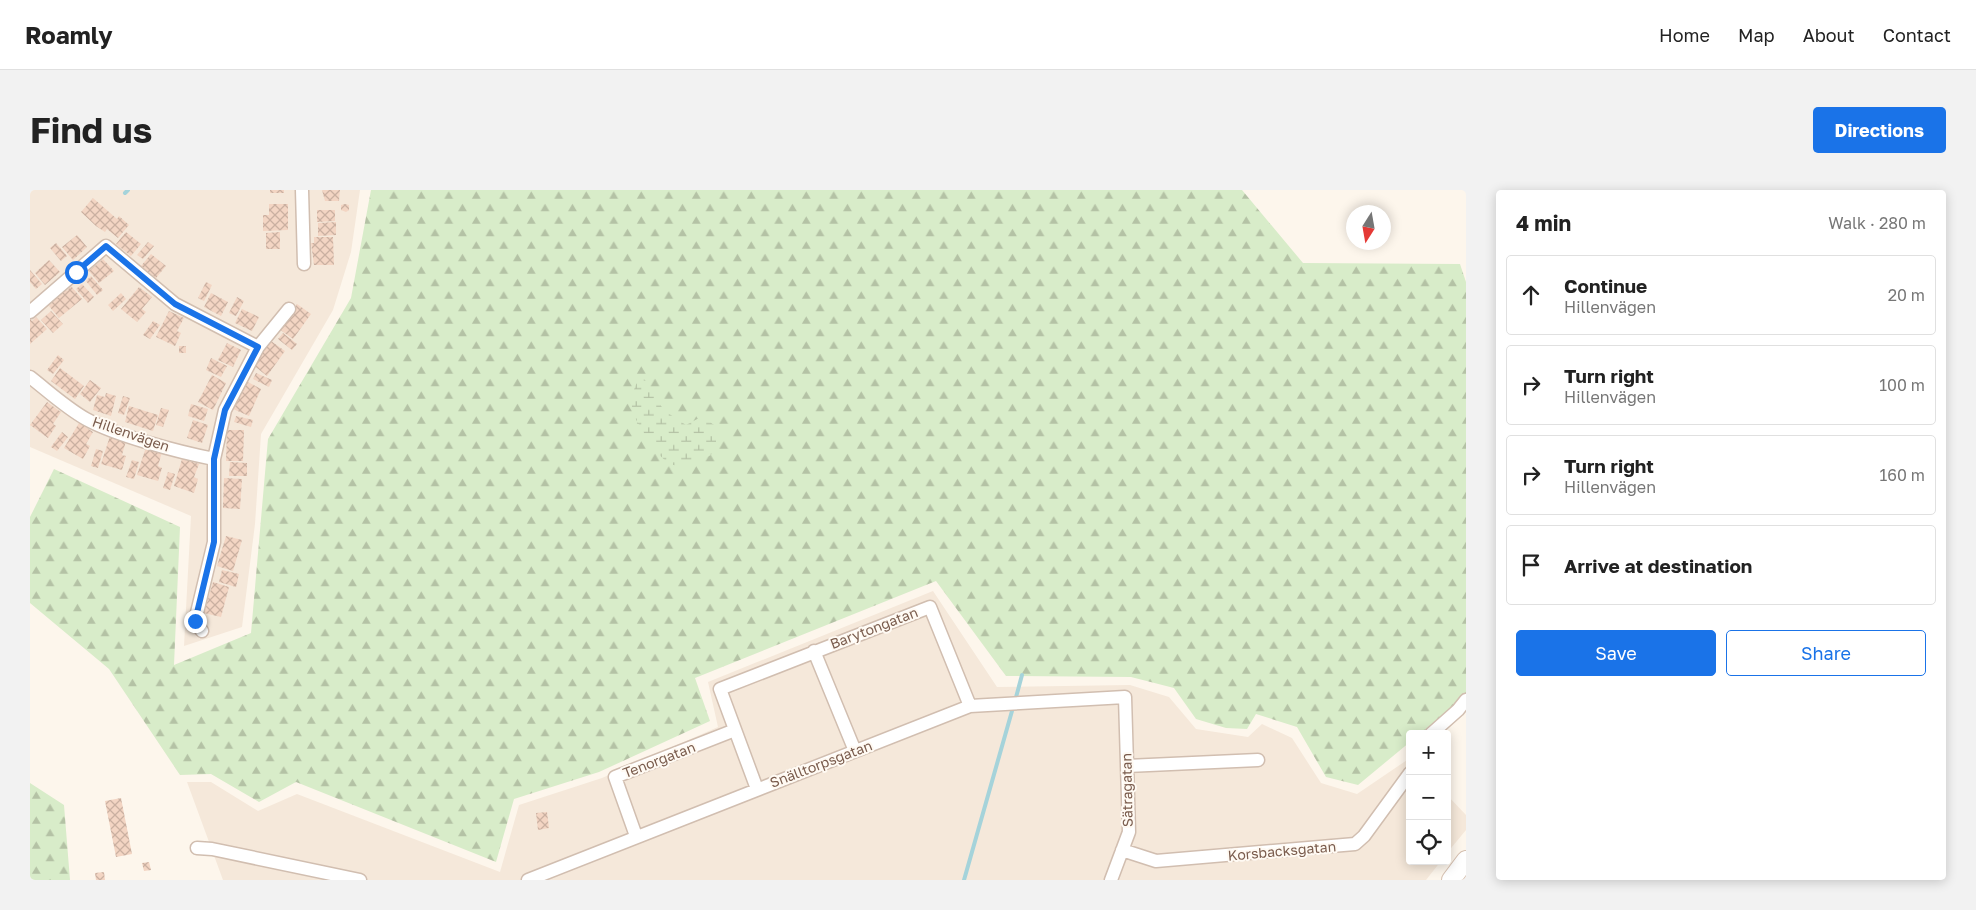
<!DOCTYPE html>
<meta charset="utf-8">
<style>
:root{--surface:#fff;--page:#f2f2f2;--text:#222;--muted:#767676;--line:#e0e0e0;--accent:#1a73e8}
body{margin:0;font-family:"Golos Text",sans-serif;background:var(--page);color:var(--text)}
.controls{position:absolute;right:15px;bottom:15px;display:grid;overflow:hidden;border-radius:5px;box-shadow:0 2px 12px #0003}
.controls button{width:45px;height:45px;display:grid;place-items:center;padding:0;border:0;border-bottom:1px solid var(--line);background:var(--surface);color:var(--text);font:25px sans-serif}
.compass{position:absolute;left:1316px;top:15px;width:45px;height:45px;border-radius:50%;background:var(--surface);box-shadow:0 2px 12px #0003;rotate:191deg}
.stop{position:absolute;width:15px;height:15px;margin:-11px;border:4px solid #1a73e8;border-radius:50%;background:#fff}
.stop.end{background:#1a73e8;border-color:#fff;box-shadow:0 1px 5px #0008}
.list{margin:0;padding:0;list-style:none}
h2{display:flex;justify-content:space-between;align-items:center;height:65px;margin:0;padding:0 20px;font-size:21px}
h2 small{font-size:16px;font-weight:400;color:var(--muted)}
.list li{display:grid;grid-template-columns:32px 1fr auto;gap:15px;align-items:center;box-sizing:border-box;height:80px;margin:0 10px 10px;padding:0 10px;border:1px solid var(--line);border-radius:5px}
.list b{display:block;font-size:19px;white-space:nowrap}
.list p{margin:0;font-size:16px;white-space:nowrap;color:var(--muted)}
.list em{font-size:16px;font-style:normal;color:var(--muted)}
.actions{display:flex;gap:10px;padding:15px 20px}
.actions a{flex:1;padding:11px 0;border:1px solid var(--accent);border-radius:5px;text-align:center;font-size:18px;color:var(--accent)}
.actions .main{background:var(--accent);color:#fff}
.icon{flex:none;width:28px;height:28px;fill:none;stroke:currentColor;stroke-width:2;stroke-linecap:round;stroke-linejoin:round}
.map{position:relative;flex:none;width:1436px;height:690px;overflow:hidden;border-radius:5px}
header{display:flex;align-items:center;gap:30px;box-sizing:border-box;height:70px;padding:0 25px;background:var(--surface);border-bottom:1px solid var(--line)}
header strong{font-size:24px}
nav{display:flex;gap:28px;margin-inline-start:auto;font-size:18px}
.intro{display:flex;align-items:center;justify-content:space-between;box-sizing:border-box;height:120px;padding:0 30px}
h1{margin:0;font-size:35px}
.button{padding:12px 22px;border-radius:5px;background:var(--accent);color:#fff;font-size:18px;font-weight:700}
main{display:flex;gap:30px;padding:0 30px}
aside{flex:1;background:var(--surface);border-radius:5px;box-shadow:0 2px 12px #0003}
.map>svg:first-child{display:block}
</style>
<header>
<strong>Roamly</strong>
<nav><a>Home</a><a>Map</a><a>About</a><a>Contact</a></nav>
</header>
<div class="intro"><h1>Find us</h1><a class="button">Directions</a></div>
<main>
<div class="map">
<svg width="1436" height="690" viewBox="0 0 1436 690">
<defs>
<pattern id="forest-firs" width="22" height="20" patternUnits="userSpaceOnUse" patternTransform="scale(1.25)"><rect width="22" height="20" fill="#d8ecc9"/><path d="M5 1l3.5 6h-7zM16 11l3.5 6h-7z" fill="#b4c2a5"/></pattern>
<pattern id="wetland-marsh" width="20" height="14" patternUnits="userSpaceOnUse" patternTransform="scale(1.25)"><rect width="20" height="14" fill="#d8ecc9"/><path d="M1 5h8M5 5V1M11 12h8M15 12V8" fill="none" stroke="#b4c2a5"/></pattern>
<pattern id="building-cross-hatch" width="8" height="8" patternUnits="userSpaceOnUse" patternTransform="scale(1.25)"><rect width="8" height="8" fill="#f3d5c3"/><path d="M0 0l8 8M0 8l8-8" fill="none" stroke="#cab0a1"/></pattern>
</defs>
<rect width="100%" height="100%" fill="#fdf6ec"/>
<path fill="#f5e8da" d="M0,0H330L321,62L303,120L231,244L225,334L212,437L154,456L161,326L0,257Z
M903,401L967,497L1100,495L1139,507L1166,539L1218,547L1232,534L1262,548L1291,593L1327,604L1380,568V671H1411L1396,690H193L157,592H181L228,621L267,604L470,682L489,615L572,588L688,537L678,492Z
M1417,605L1436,625V640L1417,663Z"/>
<path fill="url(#forest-firs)" d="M341,0H1212L1273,73L1430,74L1436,92V505L1390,544H1380V552L1328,595L1296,587L1267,537L1226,524L1217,539L1196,538L1166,529L1144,498L1101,487L976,486L906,391L665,488L680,531L569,582L484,609L466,672L266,592L229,612L181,584L150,585L79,479L0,413V327L24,279L150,337L144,475L221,443L238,249L321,108Z
M0,593L34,615L40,690H0Z"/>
<path fill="url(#wetland-marsh)" d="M614,189C620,195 621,203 626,209C633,221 645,228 656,235L671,227L686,236V254L681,265C668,271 655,280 641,274C630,271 606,233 603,222C600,211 603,201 607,192Z"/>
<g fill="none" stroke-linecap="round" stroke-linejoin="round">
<path stroke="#a5d3da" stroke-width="4" d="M95,3L98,0
M985,511L992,485
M934,690L982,521"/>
</g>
<path fill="url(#building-cross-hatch)" d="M240,0H254V3H240Z
M292,0H310L309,11H295Z
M63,8L87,29L89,26L99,35L88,48L77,39L75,42L66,36L51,22Z
M239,14H258V40L233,41V25H239Z
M315,14L319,15V20L316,22L311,20V15Z
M287,20H305V31L287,32Z
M306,32V45L288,46V33Z
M96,42L111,54L101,66L86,54Z
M250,42V59H236V43Z
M47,45L57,57L43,70L32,57Z
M284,47H303L304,75H284L281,53H284Z
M118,52L124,56L113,69L107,65Z
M26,53L37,66L31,71L20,58Z
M121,64L136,76L126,88L111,76Z
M73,69L84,81L69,93L59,81Z
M19,70L30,82L15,95L5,83Z
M0,80L12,94L6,99L0,92Z
M61,86L73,100L67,105L56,91Z
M176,92L182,95L174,111L168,108Z
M52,94L64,107L58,113L46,99Z
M41,96L52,109L29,128L19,116L27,106L28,108L35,99L37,101Z
M109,97L122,107L112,119L116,122L107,132L91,119Z
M91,103L96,109L83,121L78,115Z
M181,103L198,112L191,126L174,117Z
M207,107L214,111L206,126L199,123Z
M267,114L281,124L263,149L249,139Z
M212,119L229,127L222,141L205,133Z
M21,121L33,134L23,143L11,130Z
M139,121L154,128L147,141L151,143L145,156L126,147Z
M6,127L17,139L0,154V129L2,131Z
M123,131L130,135L120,149L113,145Z
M253,143L267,154L262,160L248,149Z
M241,151L255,161L237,186L223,175Z
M197,153L211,160L203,177L188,170Z
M149,156H156V163H149Z
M28,165L34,170L23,184L17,180Z
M181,168L197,176L191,187L176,180Z
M30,178L54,196L45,209L21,191Z
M226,183L242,190L239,197L223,189Z
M182,185L196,193L183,220L168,212Z
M60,190L71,198L60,212L50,204Z
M216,191L231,199L219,226L203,219Z
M76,203L86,206L81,226L63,220L67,205L75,207Z
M93,206L100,208L94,225L88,223Z
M17,212L31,222L23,234L26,236L18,248L0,235Z
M161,214L178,219L174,231L158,226Z
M99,216L128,225L123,241L95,232Z
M131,218L139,220L133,237L126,235Z
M206,226L223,230L221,237L204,232Z
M163,230L178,235L172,253L157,248Z
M49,233L63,242L56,254L60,256L53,269L34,258Z
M197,240H214L213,271H196Z
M32,242L38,247L27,261L21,257Z
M80,246L96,251L92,265L96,266L92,280L71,274Z
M116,257L132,262L128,276L132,278L128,291L107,285Z
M66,259L73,261L68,278L61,276Z
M152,269L169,274L164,287L168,289L164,303L144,296Z
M102,270L109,272L104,289L96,287Z
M200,272L217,273V286H199Z
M138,282L145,284L140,300L133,298Z
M194,288L212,289L210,319L193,318Z
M196,346L212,350L203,381L187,376Z
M192,380L209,384L206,397L189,392Z
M183,392L199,397L191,427L174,423Z
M91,608L102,664L86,667L75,611Z
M517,622L519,638L508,640L506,623Z
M119,672L121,680L114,681L112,673Z
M74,682L75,690H66L65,683Z"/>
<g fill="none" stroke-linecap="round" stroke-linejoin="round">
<g stroke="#d1beb0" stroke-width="15">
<path id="minor" d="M272,0L274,74
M0,122L76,56L145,114L228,157
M0,187C18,201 35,217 56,229C87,246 149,262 184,269
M172,441L165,431L184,352V269L195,220L228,157L259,119
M784,461L825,561
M1401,544L1428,520L1436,510
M1097,576L1228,570
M727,599L690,499L900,417L940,516
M606,646L585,587L705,540
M167,658L182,659L330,690
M1092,660L1126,671L1325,654L1334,646L1380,583
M498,690L940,516L1095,507L1099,642L1081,690"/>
</g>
<g stroke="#d6c0b0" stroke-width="20">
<path id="secondary" d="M1421,690L1436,670"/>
</g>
<use href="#minor" stroke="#fff" stroke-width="12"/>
<use href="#secondary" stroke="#fff" stroke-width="18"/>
</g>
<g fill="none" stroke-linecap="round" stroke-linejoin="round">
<path stroke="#1a73e8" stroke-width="6" d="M46,82L76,56L145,114L228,157L195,220L184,269V352L165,431"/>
</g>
<g text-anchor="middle" stroke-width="4" stroke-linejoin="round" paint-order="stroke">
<g font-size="14" fill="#7a5c4d" stroke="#fffaf3">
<text transform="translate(101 244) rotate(19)" y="5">Hillenvägen</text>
<text transform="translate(844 438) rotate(-21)" y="5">Barytongatan</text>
<text transform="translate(629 570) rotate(-21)" y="5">Tenorgatan</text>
<text transform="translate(791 574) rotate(-21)" y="5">Snälltorpsgatan</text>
<text transform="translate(1097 600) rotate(-91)" y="5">Sätragatan</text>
<text transform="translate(1252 661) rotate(-5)" y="5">Korsbacksgatan</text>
</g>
</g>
</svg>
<div class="controls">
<button>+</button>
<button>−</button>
<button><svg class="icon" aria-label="locate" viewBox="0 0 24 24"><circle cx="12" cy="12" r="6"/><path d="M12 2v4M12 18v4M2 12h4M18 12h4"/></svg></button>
</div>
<svg class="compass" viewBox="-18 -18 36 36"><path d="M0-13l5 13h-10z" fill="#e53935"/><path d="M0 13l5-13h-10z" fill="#767676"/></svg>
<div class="stop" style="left:46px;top:82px"></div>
<div class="stop end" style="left:165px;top:431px"></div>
</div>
<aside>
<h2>4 min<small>Walk · 280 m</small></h2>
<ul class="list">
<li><svg class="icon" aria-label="ahead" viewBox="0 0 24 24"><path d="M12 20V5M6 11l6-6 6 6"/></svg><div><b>Continue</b><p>Hillenvägen</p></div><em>20 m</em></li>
<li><svg class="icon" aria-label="right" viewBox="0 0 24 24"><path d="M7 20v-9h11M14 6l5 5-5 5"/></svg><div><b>Turn right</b><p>Hillenvägen</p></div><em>100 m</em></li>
<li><svg class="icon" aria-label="right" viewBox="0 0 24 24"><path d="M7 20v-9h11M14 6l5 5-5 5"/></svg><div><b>Turn right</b><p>Hillenvägen</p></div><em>160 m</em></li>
<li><svg class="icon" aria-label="arrive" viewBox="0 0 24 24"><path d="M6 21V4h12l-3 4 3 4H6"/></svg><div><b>Arrive at destination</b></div></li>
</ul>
<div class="actions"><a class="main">Save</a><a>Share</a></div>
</aside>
</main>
